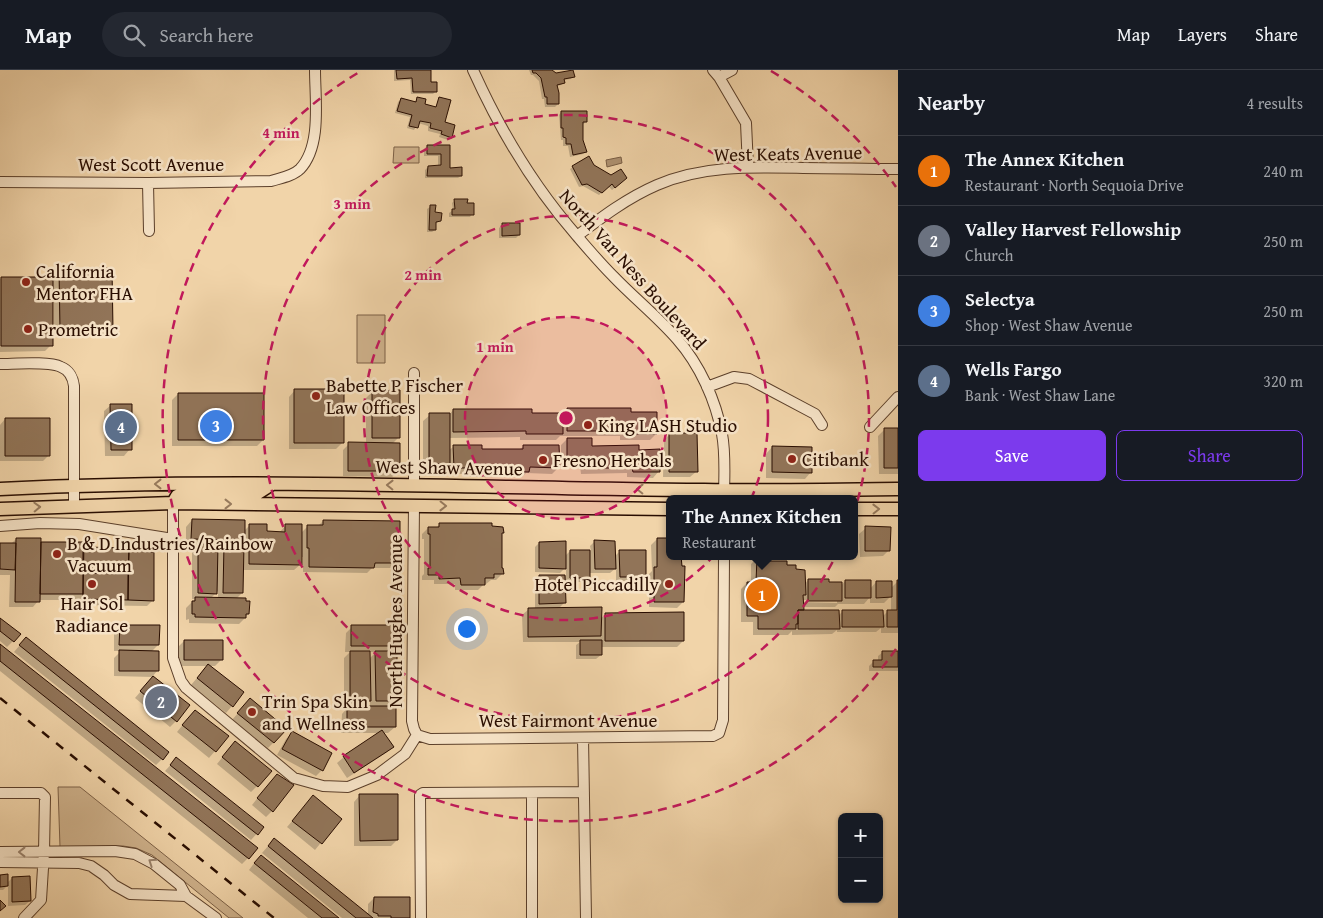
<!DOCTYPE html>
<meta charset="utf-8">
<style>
:root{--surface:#171b24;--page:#242831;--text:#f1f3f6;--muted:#9ea1a6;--line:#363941;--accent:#7c3aed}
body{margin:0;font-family:"Gentium Book Plus",serif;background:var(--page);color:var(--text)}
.controls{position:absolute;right:15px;bottom:15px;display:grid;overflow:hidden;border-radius:8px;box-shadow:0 1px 4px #0004}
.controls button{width:45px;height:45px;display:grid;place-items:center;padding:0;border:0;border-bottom:1px solid var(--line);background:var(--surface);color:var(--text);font:25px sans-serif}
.you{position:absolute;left:466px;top:558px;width:18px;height:18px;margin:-12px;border:4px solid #fff;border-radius:50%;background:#1a73e8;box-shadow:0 0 0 8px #1a73e833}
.badge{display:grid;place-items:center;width:32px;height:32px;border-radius:50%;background:var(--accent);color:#fff;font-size:16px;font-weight:700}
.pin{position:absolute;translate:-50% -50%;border:2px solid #fff;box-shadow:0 1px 5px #0006}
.popup{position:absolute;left:666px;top:425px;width:192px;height:65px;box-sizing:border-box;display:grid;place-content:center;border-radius:8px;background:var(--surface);filter:drop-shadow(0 1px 4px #0005);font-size:16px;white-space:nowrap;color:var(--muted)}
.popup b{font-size:19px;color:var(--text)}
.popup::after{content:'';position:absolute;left:50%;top:100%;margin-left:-10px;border:10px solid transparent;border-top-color:var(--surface)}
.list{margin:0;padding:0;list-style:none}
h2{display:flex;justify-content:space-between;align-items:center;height:65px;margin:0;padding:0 20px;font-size:21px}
h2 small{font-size:16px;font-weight:400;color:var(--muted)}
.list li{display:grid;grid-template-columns:32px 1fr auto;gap:15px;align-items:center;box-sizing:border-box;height:70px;padding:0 20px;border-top:1px solid var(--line)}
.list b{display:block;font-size:19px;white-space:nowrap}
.list p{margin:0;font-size:16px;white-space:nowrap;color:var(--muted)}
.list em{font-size:16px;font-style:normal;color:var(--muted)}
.actions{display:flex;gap:10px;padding:15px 20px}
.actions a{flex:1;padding:11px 0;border:1px solid var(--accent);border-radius:8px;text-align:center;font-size:18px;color:var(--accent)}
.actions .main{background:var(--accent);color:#fff}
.icon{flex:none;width:28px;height:28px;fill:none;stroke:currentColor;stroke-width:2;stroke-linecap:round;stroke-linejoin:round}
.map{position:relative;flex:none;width:898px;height:848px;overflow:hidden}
header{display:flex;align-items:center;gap:30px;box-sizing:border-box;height:70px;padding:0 25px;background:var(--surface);border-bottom:1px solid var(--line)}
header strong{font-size:24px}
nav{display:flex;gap:28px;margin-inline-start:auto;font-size:18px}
.search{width:350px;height:45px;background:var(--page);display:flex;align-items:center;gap:12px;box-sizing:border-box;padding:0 18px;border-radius:28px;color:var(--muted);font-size:19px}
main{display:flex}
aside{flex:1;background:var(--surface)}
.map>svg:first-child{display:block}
</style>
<header>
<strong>Map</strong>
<div class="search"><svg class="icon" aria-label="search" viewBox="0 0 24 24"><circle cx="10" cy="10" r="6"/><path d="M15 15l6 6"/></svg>Search here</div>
<nav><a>Map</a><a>Layers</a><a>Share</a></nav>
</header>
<main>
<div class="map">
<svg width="898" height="848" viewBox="0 0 898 848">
<rect width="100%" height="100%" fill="#f1d4a9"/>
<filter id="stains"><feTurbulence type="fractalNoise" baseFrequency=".004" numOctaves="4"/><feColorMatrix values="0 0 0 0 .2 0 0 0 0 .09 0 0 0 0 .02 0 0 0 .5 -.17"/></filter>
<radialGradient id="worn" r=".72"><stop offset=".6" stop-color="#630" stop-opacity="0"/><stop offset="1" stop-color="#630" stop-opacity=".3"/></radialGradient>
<path fill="#cfb28c" stroke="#7c6046" d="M394,77H419V93H393Z
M357,245H385V293H357Z
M58,717H80L243,848H229L152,785L136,778L123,776L60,777Z"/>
<path fill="#ad9070" stroke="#785c43" d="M621,87L622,93L607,97L606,90Z"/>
<path fill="#0003" fill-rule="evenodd" d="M394,0H430V13L436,21L433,24H411L410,10L394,11Z
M529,0H550L556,4L571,0L573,6L571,9L563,10L564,13L561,15L556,16L558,34L555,37H545L544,29H542L539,11L533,5H531Z
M401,29L414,33L417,29L423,35L435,38L439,29L443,53L451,67L448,70L439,67L440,64L428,61V56L418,53L414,60L407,58L410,47L395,43L398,32Z
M561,42L586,52L582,55V71L586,82L583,84L570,87L568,76H563V70H561L559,45Z
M427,76H449V99L461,106L458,108H425V100L428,97H438V86H424V79Z
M593,96L611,107L623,111L612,120L608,116L599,125L583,116L579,117L570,99L573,97Z
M455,130L466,135L472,144L470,147H449V143L453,140L452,133Z
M430,137L440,151L435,154V160L432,162H427V139Z
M502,155L519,165L516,168H499V158Z
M60,200L111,260L105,266L54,265V222H51V275L45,281L0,282V209L1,208H54Z
M295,320L342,373L336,379H289V327Z
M372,322L399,367L392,374L399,401L392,407L343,406V380L349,374H366V328Z
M178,324L263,370L257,376H172V330Z
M111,335L130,379L124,386H105L104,341Z
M568,339L630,343L656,364L650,370H620V366H560L556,370H520V367L448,368V381L453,377L481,381L519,380L524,376L558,398L552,404L526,403L522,407H470V404H448V395L442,400H423V351L430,345H449L453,340L531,344H563Z
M5,349L49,385L43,391H0V355Z
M884,360H898V404H879L878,366Z
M670,364L697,401L690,407H663L664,370Z
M567,369L591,377L638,381L659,401L653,408L627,407V403L581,404L580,396H561V375Z
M772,377L811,402L805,409L766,408V384Z
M192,450L244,461L250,455L266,463H279L286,455L301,463L308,456H318L323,451L399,492L393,498H372L367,503L303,502V487H301V494L294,500H242V523L236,529L248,544L245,548L239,554L189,553V549L186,550V538L195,529H192V481L199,475H186V457ZM244,469V475H237ZM217,475H224L217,482ZM218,521V529H210Z
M440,454L491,457L500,464V499L502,504L496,510H491L486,514H484L478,520H455V514H434V510H422V506L424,504V469H422V464L428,458H436Z
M866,458L889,480L883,486L860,487L859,464Z
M16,469L40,473L82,474V478L128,483H153V530L147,536L77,535V530H39L33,537H9L10,505H0V475H10Z
M657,469L670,486L683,532L677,538L649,537V504L652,501L651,475Z
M595,471L614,487L620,481L645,506L640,511H616V498L610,503H589V508L585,512H564V533L558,539L600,549L606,544L683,571L677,577H601V585L596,589H576V575L580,572H523L522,545L529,539H535V511L539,506H566V497L560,503L535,502V477L539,473L565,486L570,481H591L590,476Z
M757,488L795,501L804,515L808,510L841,516L845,511L870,519L876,512L891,518L898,511V563H881V558L876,562H837V560L832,564L792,565V561L788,565H753V552H741V519L747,513H751V494ZM891,526V542H887L882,547L843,541L838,546L802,541V537H835L838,534H864L870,527V533H884ZM802,530H837V533L802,532Z
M0,549L13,571L7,577L0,571Z
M120,556L158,575L151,582L158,600L152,607L114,606V588L121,581H114V562Z
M352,557L396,576L390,582L396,631L389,638L395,657L388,663H383L393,677L386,683L347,708L337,693L344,687L380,663H341L342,644L348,637H344V588L350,582H345L346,563ZM369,582H376L369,589ZM370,630V638H362Z
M184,571L222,589L215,596H178V577Z
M0,575L248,788L242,794L0,601Z
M20,575L162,689L156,695L14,582Z
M883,582H898V601H869V596L874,591H878V586Z
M202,602L243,623L226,643L191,615Z
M147,614L176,651L170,657L135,628Z
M244,636L274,672L268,678L232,650Z
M189,647L227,667L209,688L177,662Z
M292,663L322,700L316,706L277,685L286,669Z
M229,679L257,716L251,722L217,694Z
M176,689L262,758L251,770L165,701Z
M271,711L272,741L266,747L252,735Z
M360,725L397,770L391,776H354V732Z
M313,727L340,749L315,780L287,757Z
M269,775L368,846V834L374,828L409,848H342L262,783Z
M255,792L337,848H308L249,800Z
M0,806L7,813L12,808L30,831L25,835L8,836V815L3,820H0Z"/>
<path fill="#917458" stroke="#290d00" d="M396,0H431V12H437V22H413L412,8L397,9Z
M532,0H552L556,3L573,0L575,7L564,9L565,13L557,15L559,23V34H547V27H545L541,8L536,3H533Z
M417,27L426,29L425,34L436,37L439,27L451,30L445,52L455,55L452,68L441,64L442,61L430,58L431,53L420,51L418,58L409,56L412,45L397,41L401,28L416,32Z
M561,41H587V52H583V70L587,82L573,85L571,74H566V68L563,67V58H561Z
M427,75H450V98L462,97V106H427L428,96L441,95V84H427Z
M589,86L594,95L611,105L621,99L627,108L615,118L612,114L602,123L587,114L582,115L572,96Z
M454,129H468L467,133H474V145H452V139H455Z
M430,135H436L435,142L442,143L441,151L436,152V160H429Z
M502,153H520V165L502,166Z
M112,198L113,260H60L59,199Z
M1,207H53V276H1Z
M294,319H344V373H294Z
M400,320V368H372V321Z
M178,323H264V370H178Z
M110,334H132V380H111Z
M567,338H631V342H657V364H626V361H567Z
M453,339H532V343H563V364H526V361L453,362Z
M429,343H450V394H429Z
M5,348H50V386H5Z
M884,358H898V398H884Z
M669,363H697L698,402H669Z
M567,368H592V376L639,375V380L660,379V402H633L632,398H586V390H567Z
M348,372L400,373V401H348Z
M453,375H482V379H523V375H559L560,398L530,397L529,402L476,401V398H454Z
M772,376L812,377V403L772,402Z
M192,449L245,450V470L191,469Z
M323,450L400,451V493H375L374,498L309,497V478H307V455H323Z
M439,453H492V456L503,457L504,463H502V498H503L504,504H494V508H485V515H461L460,508L439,509V505H428V498H430V464H428V457H439Z
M249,454H267V461L285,462V454H302V495L249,494Z
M865,456L891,457L890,481H865Z
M16,468H41L40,532H15Z
M657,468H670V486H681L682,496H685L684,532H654V497H657Z
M594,470L615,471L616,499H595Z
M566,471V499L539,498V472Z
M41,472H84L83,524H40Z
M0,473H16L15,500L0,499Z
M198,474H218L217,524L198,523Z
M224,474H244L243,523H223Z
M83,477L129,478L128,504L83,503Z
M570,480H590V508H570Z
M619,480H646V507H620Z
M129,481L154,482V531L128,530Z
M757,487H769V491H787V495H796V499L805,500L806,525H803L804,540H798V554H796V559H758V546H747V512H756Z
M83,503L128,504V530L83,529Z
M539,505H565L566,533L539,534Z
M808,509H829V512H842V531H808Z
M845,510H871V528H845Z
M897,510H898V557H887V540H897Z
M876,511H892V527L876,528Z
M195,527L246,528V531H250L249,544H246V548L195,547V544H192V531H195Z
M602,537L601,566L528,567V538Z
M798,540H839L840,559H798Z
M842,540H883L884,557H842Z
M684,542V571H605V543Z
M0,548L21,564L14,572L0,561Z
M120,555H160L159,575H119Z
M351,555H397V576H351Z
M26,567L169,682L163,690L19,575Z
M184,570H223V590H184Z
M580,570H602V585H580Z
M0,574L258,778L249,789L0,591Z
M119,580L159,581V601H119Z
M350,581H370L371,631L350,632Z
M375,581H397V631H376Z
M882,581H898V597H873V590H882Z
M208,594L244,622L233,637L197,608Z
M153,606L190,635L177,652L140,621Z
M250,628L287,659L274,673L237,643Z
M347,636H396V657H347Z
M195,640L229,666L216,682L182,655Z
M382,660L394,677L354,703L343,686Z
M292,661L332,683L323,701L282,679Z
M235,671L272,701L258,717L222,687Z
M176,687L264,757L258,765L170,695Z
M277,704L294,715L273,742L257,728Z
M359,724H398V770L360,771Z
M313,725L342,749L322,774L292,751Z
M274,768L373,848H356L268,776Z
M261,785L339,848H322L254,793Z
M8,804V816L0,817V805Z
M30,806L31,831L12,832V807Z
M374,827H410V848H391V846H378V844L373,842Z
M0,830L6,836L0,841Z"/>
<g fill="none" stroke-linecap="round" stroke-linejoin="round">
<g stroke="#5b3f2a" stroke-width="12">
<path id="minor" d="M473,0C500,60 534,117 577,166C589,180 600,193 613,206C634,228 658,247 677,269C700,295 716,331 722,364C726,385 724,408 724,429
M713,0L719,7L746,53L748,97
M719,7L732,0
M0,112L148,113L271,111C281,108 293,106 300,99C322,76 315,29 315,0
M148,113L149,161
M577,166C602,147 627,128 657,115C703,95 754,97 803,98C835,98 866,99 898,99
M0,294C14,294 49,291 61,297C69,300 73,308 74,316V436
M414,303V416
M707,317L734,307L749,309L815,344L822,355
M870,357L898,327
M173,433V588L181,611L186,618L294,708L323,716L348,717L377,705L405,684L417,665
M414,435L412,651L414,659L417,665
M0,456L40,453L79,454L173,469
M417,665L430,669L713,666L719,663L723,650L724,486
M583,668L586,848
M0,723H41L45,727L44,782L41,830L24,848
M0,782L115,781L135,784L154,794L180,815L186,826L216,848
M0,792L79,793L91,796L104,805L114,815L130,824L186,826
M421,848L420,725L423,723L584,722
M532,848V723"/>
</g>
<g stroke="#290d00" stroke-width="15">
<path id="major" d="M0,419C234,407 469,418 704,420C769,421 833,420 898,419
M173,433L177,426L186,423H258L272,414
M0,439L173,433L670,439
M854,439H898"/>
</g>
<use href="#minor" stroke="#f6e3c7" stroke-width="10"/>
<use href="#major" stroke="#f1d4a9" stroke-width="12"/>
<path stroke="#290d00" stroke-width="2.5" stroke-dasharray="9 9" stroke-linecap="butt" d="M0,628L274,848"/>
</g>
<defs><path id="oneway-chevron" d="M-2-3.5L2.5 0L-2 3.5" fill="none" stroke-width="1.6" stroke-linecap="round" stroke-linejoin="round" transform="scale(1.25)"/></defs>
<g stroke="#977a5d">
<use href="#oneway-chevron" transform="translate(158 414) rotate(180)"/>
<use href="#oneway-chevron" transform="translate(390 415) rotate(-179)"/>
<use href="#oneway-chevron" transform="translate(640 419) rotate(-179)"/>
<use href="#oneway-chevron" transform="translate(228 434)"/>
<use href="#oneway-chevron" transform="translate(443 436) rotate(1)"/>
<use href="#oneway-chevron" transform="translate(37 437) rotate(-2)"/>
<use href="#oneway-chevron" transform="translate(876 439) rotate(-1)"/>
</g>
<g stroke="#9a836d">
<use href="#oneway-chevron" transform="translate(22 782) rotate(180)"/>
<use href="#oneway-chevron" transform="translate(152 792) rotate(-146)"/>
</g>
<circle cx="566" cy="348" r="101" fill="#c2185b" fill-opacity=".12"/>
<g fill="none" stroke="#c2185b" stroke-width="2.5" stroke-dasharray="9 6">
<circle cx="566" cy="348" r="101"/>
<circle cx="566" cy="348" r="202"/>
<circle cx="566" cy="348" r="303"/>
<path d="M896 579A403 403 0 1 1 361 1M771 1A403 403 0 0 1 896 117"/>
</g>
<g fill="#8f2418" stroke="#f6e3c7" stroke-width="2">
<circle cx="26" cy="212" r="5"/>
<circle cx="28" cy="259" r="5"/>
<circle cx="316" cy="326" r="5"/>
<circle cx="588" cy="355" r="5"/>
<circle cx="792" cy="389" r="5"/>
<circle cx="543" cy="390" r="5"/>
<circle cx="57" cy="484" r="5"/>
<circle cx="92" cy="514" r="5"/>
<circle cx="669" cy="514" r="5"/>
<circle cx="252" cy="642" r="5"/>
</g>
<g text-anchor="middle" stroke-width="5" stroke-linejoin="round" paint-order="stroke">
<g font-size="19" fill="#290d00" stroke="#f6e3c7">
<text transform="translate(788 83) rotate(-1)" y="7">West Keats Avenue</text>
<text x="151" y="101">West Scott Avenue</text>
<text transform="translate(633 199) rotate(48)" y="7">North Van Ness Boulevard</text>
<text transform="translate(449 397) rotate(1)" y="7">West Shaw Avenue</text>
<text transform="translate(395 551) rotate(-90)" y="7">North Hughes Avenue</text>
<text x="568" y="657">West Fairmont Avenue</text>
</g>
<g font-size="19" fill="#290d00" stroke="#f6e3c7" text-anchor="start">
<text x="36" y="208">California<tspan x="36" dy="22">Mentor FHA</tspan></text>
<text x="38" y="266">Prometric</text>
<text x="326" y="322">Babette P Fischer<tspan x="326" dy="22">Law Offices</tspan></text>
<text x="598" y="362">King LASH Studio</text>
<text x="802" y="396">Citibank</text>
<text x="553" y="397">Fresno Herbals</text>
<text x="67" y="480">B &amp; D Industries/Rainbow<tspan x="67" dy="22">Vacuum</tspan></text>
<text x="659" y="521" text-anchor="end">Hotel Piccadilly</text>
<text x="92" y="540" text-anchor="middle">Hair Sol<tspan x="92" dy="22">Radiance</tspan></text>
<text x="262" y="638">Trin Spa Skin<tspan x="262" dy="22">and Wellness</tspan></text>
</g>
</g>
<circle cx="566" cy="348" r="8" fill="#c2185b" stroke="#f6e3c7" stroke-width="2.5"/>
<g font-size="15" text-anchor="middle" font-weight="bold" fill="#c2185b" stroke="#f6e3c7" stroke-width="5" stroke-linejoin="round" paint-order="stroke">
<text x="281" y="68">4 min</text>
<text x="352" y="139">3 min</text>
<text x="423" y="210">2 min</text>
<text x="495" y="282">1 min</text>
</g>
<rect width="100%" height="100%" filter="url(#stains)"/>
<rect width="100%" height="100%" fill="url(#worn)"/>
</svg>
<div class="controls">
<button>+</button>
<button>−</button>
</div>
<div class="you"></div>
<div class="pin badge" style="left:762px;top:525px;background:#e8710a">1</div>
<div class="popup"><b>The Annex Kitchen</b>Restaurant</div>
<div class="pin badge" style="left:161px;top:632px;background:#6b7280">2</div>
<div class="pin badge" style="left:216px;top:356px;background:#3f7fe0">3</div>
<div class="pin badge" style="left:121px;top:357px;background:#5c6f8a">4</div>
</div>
<aside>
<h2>Nearby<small>4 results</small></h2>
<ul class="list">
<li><span class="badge" style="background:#e8710a">1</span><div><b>The Annex Kitchen</b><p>Restaurant · North Sequoia Drive</p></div><em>240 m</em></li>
<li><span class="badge" style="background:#6b7280">2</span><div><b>Valley Harvest Fellowship</b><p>Church</p></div><em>250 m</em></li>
<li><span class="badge" style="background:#3f7fe0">3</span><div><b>Selectya</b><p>Shop · West Shaw Avenue</p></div><em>250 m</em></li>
<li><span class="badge" style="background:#5c6f8a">4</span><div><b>Wells Fargo</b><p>Bank · West Shaw Lane</p></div><em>320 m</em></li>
</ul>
<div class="actions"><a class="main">Save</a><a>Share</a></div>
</aside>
</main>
